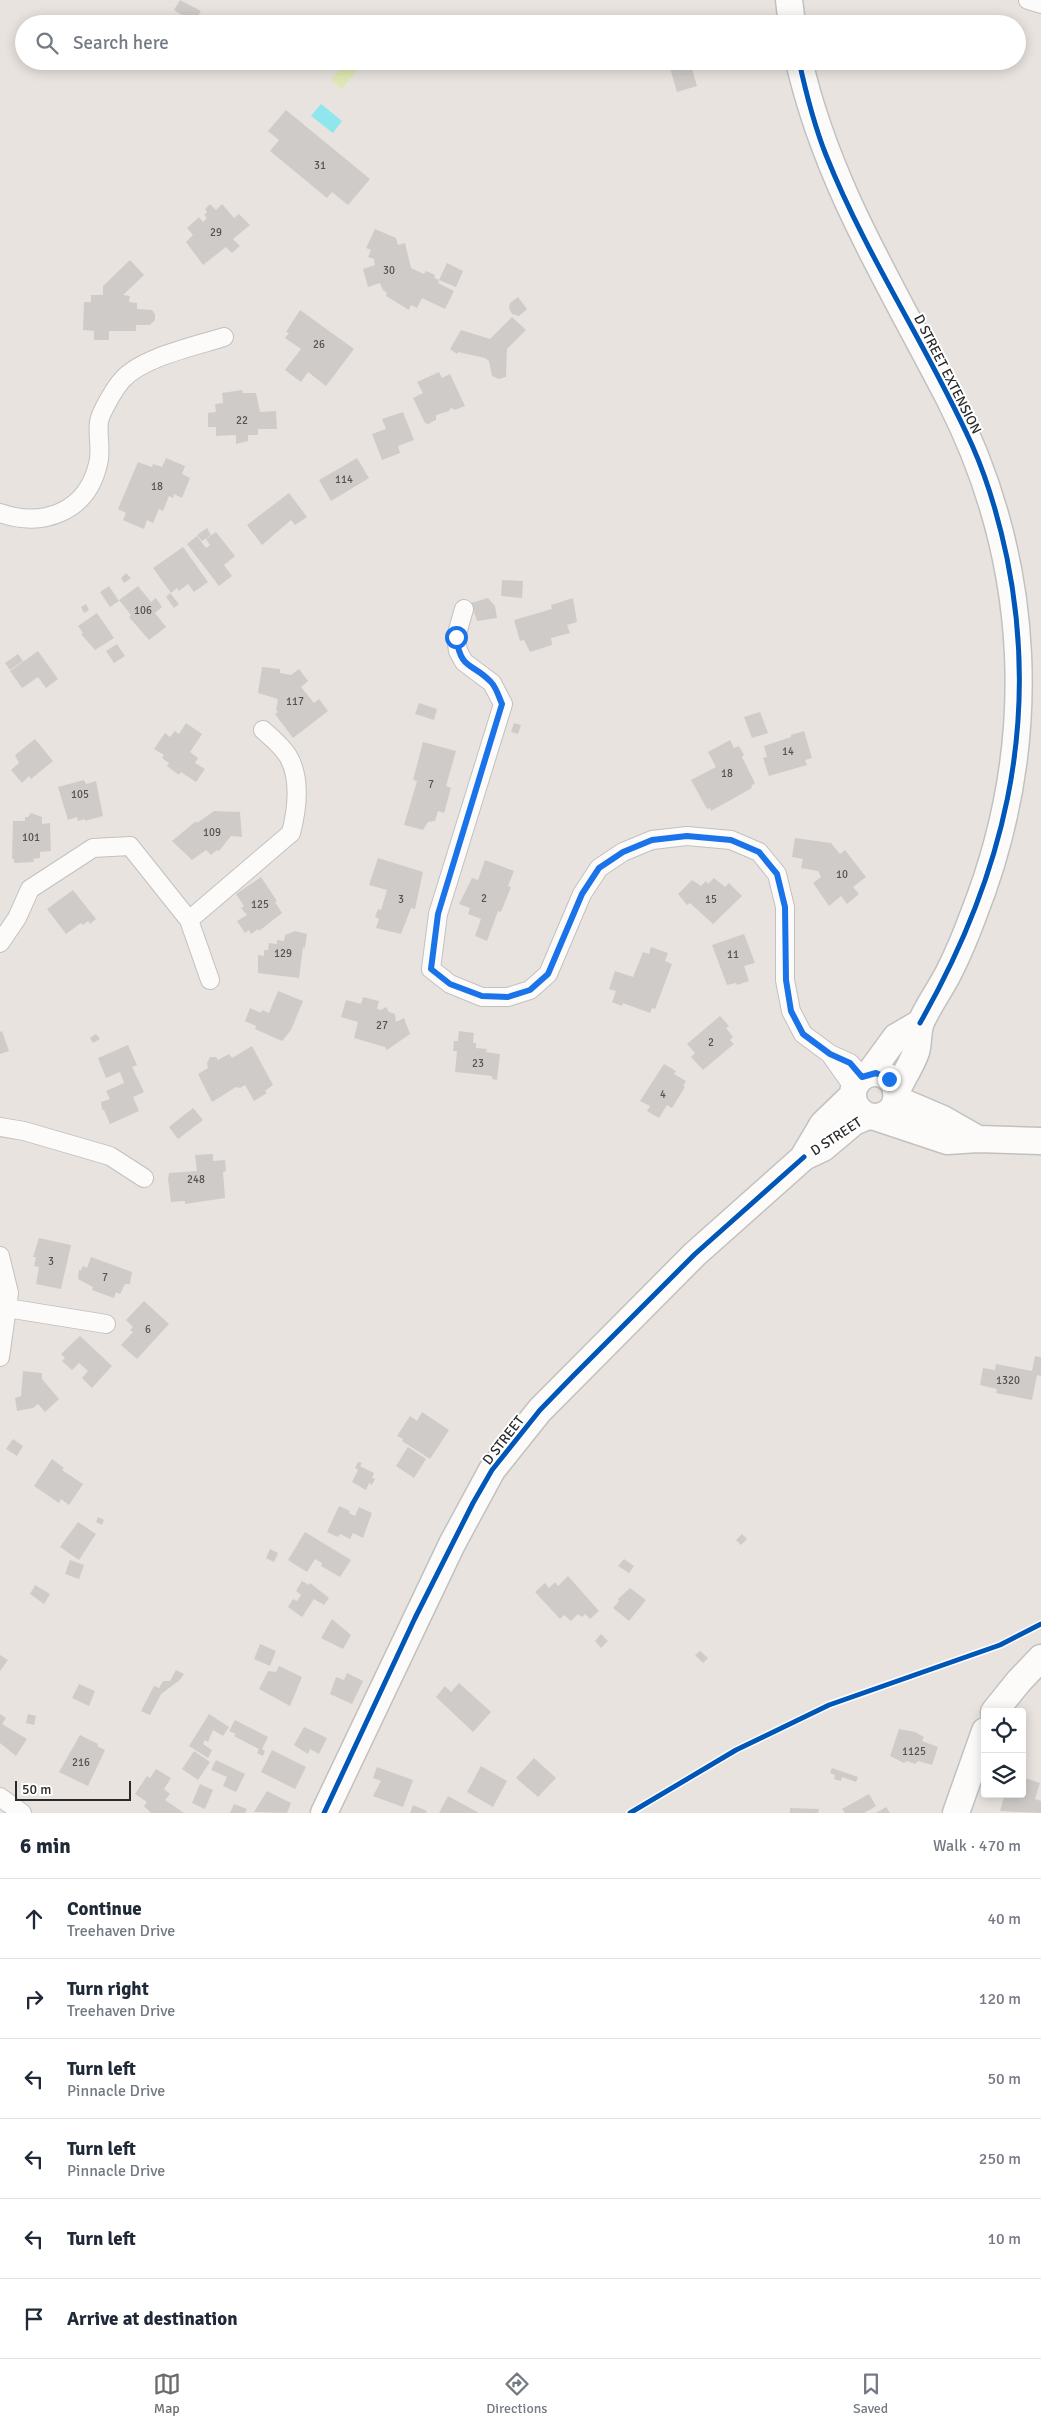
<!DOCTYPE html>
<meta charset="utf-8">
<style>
:root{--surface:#fff;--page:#f6f6f7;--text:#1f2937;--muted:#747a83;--line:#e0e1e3;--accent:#6c6b69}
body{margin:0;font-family:Signika,sans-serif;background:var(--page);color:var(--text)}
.controls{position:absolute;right:15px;bottom:15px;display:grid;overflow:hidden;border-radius:5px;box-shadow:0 2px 12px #0003}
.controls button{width:45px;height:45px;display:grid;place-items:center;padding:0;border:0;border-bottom:1px solid var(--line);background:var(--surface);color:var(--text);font:25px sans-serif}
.scale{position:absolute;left:15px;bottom:12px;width:116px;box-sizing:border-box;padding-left:5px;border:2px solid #2a2a2a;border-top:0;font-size:14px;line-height:18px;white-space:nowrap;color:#2a2a2a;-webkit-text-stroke:4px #fff;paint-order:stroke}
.stop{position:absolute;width:15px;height:15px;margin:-11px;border:4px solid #1a73e8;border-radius:50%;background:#fff}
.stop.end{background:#1a73e8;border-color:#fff;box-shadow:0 1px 5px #0008}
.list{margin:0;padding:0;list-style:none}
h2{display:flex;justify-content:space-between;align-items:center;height:65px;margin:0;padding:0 20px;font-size:21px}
h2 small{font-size:16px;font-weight:400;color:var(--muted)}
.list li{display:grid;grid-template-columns:32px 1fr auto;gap:15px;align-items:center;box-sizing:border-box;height:80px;padding:0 20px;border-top:1px solid var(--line)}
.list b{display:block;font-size:19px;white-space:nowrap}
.list p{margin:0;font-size:16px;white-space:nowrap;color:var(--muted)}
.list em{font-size:16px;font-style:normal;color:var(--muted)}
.icon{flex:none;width:28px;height:28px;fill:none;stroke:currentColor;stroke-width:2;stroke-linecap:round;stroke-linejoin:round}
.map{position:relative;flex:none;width:1041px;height:1813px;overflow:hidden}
.search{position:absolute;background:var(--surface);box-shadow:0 2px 12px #0003;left:15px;right:15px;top:15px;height:55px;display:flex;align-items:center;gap:12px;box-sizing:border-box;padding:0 18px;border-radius:28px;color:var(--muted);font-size:19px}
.sheet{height:545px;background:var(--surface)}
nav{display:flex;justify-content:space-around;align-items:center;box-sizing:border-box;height:70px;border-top:1px solid var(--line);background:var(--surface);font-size:14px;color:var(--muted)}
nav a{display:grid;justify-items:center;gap:2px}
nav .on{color:var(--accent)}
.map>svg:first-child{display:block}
</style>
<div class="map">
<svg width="1041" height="1813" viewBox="0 0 1041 1813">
<rect width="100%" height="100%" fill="#e8e3df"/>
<path fill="#dfe8b4" d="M346,61L364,62L342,89L331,80Z"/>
<path fill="#8fe6ed" d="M321,104L342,121L333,133L311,116Z"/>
<path fill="#cfcbc8" d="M180,0L201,11L195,20L201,24H177L182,15L174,10Z
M690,62L697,86L677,92L670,68Z
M286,110L370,179L348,205L332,192L327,198L270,151L279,140L268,131Z
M210,204L216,210L222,204L234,218L239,214L250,225L233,239L240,246L232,253L226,247L203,265L186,242L193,235L187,228L199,217L203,222L207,218L204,215L207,212L205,209Z
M375,229L396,238L398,245L405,243L411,268L424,274L426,271L435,275L434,278L439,280L438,283L454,291L445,309L422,298L417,308L411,305L409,310L386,296L387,293L383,290L380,283L368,287L363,269L375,265L374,259L368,257L371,250L366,248Z
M130,260L144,275L123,295L130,296L129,302L137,303V309L152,310L155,314V320L150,325H136V331H109V340H94V331L83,330L84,302H91V295H103V286Z
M447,263L463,271L456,287L439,280Z
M518,297L527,309L519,316L512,314L509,308L510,303Z
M300,310L354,349L326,386L308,372L301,382L285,370L301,349L285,338L289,333L286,332Z
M512,317L526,330L507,349L506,377L499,379L492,376L489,361L485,358L458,352L457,354L450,349L461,330L490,339Z
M439,372L442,378L450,374L465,406L455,410L451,408L449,411L436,415V420L428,424L425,423L413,398L423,393L417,382Z
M242,390L243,393H256L260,412L276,411L277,429H258V435H248V441L236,444V435L216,436V427H208V413L216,412L215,404L223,403L222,393Z
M403,412L414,440L398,446L400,453L382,460L372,434L386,429L382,419Z
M166,458L185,466L182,474L190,478L182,498L174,494L173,498L169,496L163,511L159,509L153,523L147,520L144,529L123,520L126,513L118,509L138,462L152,467L153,464L162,467Z
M357,458L369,478L331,501L319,480Z
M289,493L307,517L295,525L291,520L262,545L247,525Z
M207,528L211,535L202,541L197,535Z
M216,532L235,556L224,565L232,576L219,586L187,544L197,536L206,548L210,545L206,539Z
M183,547L208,582L194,592L188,584L179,591L177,588L171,593L153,568Z
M126,573L131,578L124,583L121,578Z
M502,580L523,581L522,598L501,596Z
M109,586L119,601L110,607L100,592Z
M138,586L151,602L156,598L162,607L155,613L166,627L149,640L129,617L131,615L119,600Z
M170,593L179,604L174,608L166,597Z
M488,598L495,606L497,618L477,621L471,603Z
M573,598L577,622L567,625L570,633L551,638L552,645L530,652L524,640L520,641L514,620L552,609L551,605Z
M86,604L89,610L84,613L81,607Z
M97,613L114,638L95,650L81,634L83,633L78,626Z
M117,644L125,656L114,663L106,651Z
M38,651L58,679L46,688L38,677L22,688L10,671Z
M18,654L23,661L10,670L5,663Z
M262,667L280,669V673L291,675L299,669L308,681L301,687L314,703L319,699L328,711L293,738L275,714L278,712L276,710L278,699L258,693Z
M419,703L437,709L434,720L415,714Z
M760,712L768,733L752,738L744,717Z
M186,723L202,734L190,752L198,758L195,763L205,769L196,782L181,772L179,775L167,766L169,763L162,758L164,755L154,749L165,733L170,737L175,731L179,734Z
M514,723L521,725L518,734L511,732Z
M804,731L812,758L805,760L807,765L769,776L763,758L767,757L764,746L791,737V735Z
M35,739L53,761L31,779L29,776L22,783L11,770L19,763L15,755Z
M730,740L734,748L739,746L744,755L742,757L755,783L751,786L752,788L711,811L710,808L707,809L691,780L716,767L708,752Z
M423,742L456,751L446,786L451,788L444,813L438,811L435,821L428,822L423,830L404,825L417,781L413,780Z
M84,780L86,784L96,781L103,816L85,821V819L78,821L77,817L68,820L58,787Z
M214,811L240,812L242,837L231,836L219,851L217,850L211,855L206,850L192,860L172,841L196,821L197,823Z
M31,813L42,817V824L50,823L51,851L40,852V858L33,859L34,862L14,863V859H12L13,821H25V817H28Z
M795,838L831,843L840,854L845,850L866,877L853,887L859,894L847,904L841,896L829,906L813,883L821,877L818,871L801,868L803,859L792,857Z
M378,858L423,872L415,909L411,908L401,934L376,928L379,919L375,917L378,909L381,910L387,890L369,885Z
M485,860L514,871L508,886L511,887L501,912L498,911L487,941L475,936L481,919L468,914L470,908L459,904L472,878L478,880Z
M261,877L277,901L275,902L282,913L259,931L258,929L251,934L249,930L245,933L237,921L247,915L241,908L244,906L236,894Z
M714,878L725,887L729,883L742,896L713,924L690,903L687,905L678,894L692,880L701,886L706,881L708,884Z
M73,890L96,919L90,924L88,921L83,925L81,923L66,934L47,909Z
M295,931L307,934L305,948L303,947L299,978L258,973V955L264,956V950H268L269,943L277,944V940L284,941L285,935Z
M744,934L755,963L744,966L749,981L737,985L736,983L727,985L712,945Z
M651,947L668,953L665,961L672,964L655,1009L652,1008L650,1013L623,1003L622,1006L612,1002L616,991L609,989L615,971L633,977L643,952L649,954Z
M278,991L303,1001L291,1030L282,1041L255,1029L256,1026L245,1021L250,1008L261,1013L262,1010L269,1013Z
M363,997L379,1001L377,1009L381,1010L386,1007L389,1012L395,1014L396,1022L404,1018L410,1034L387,1050L385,1047L354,1038L358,1022L341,1017L346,1000L361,1004Z
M720,1016L729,1026L726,1028L733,1037L730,1040L734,1044L703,1070L691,1057L695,1053L687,1044Z
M2,1031L9,1051L0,1054V1032Z
M459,1031L474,1033L473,1043H476V1048L487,1049L486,1052L500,1054L497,1080L492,1079V1076L455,1072L457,1051H453L454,1041H458Z
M96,1034L100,1039L93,1043L90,1038Z
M128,1045L137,1065L132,1067L144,1092L133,1097L139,1111L110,1124L104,1110H102L101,1102L110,1099L106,1091L124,1083L120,1072L106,1078L98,1058Z
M252,1046L273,1085L265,1091L267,1093L254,1101L245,1085L240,1088L236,1087L212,1102L198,1074L208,1068L207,1063L210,1057H216L218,1060L229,1054L232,1058Z
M664,1064L676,1071L674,1074L686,1081L683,1086L685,1087L672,1108L667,1105L659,1118L647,1111L650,1106L640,1101Z
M193,1108L203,1120L178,1139L169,1127Z
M213,1154V1161L225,1160L226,1171L223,1172L225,1198L185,1204V1201L171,1202L168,1179L169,1173L197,1171L195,1155Z
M39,1238L71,1245L61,1289L36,1284L39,1267L34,1266L36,1257H33Z
M91,1257L132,1272L130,1284H125L120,1294L116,1292L114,1298L92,1290L93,1287L78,1279L79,1270H81L83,1266L87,1268Z
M144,1301L169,1324L137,1359L121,1345L133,1332L130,1330L133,1327L126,1320Z
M80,1336L112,1366L92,1388L82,1378L88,1371L79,1363L72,1370L62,1361L65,1358L61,1354Z
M1035,1356L1041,1357V1376L1037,1375L1032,1400L996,1393L997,1389L980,1385L983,1368L995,1370L996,1364L1032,1371Z
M23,1371L42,1373V1379L59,1399L45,1412L38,1404L33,1408L17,1411L15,1398L21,1396Z
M422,1412L449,1430L430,1459L402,1441L403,1439L397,1436L410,1416L417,1421Z
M13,1439L23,1446L17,1456L6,1449Z
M408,1447L426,1459L414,1478L396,1466Z
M52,1459L64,1468L62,1470L83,1484L69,1505L61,1499L59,1503L34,1486Z
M358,1462L362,1463L360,1466L374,1473L372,1478L375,1479L372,1485L369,1483L366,1490L352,1482L358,1470L355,1468Z
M339,1506L350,1511L349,1513L355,1516L359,1507L372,1513L363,1538L353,1533L350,1539L340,1534L338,1537L327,1532Z
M98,1517L104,1520L102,1525L96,1522Z
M78,1522L96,1534L79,1560L60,1547Z
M305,1532L351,1560L340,1577L321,1566L322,1563L315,1559L307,1572L288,1560Z
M742,1534L747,1539L741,1545L736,1540Z
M270,1549L278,1553L274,1562L266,1558Z
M624,1559L634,1566L629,1573L618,1566Z
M70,1560L84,1565L79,1579L65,1574Z
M568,1576L599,1611L590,1619L585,1614L582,1617L578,1614L571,1621L564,1615L560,1619L535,1592L545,1583L549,1588L555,1582L558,1586Z
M302,1581L309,1585L310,1583L329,1598L324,1605L314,1599L302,1617L288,1607L293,1599L297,1601L301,1595L296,1591Z
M35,1585L50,1594L44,1604L30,1594Z
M630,1588L646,1600L629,1621L613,1608L619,1601L618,1599Z
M332,1619L351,1635L343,1649L321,1638Z
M601,1634L608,1641L601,1648L595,1641Z
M260,1644L276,1651L270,1666L254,1659Z
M700,1651L708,1658L703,1663L695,1655Z
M0,1655L8,1660L0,1671Z
M279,1666L302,1677L290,1706L259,1689L268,1671L276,1672Z
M176,1670L184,1674L180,1680L161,1694L150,1715L141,1711L154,1686L159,1688L163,1681H170Z
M347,1673L363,1681L352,1704L330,1694L336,1677L344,1680Z
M459,1683L491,1712L473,1732L436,1697L445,1686L451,1692Z
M79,1684L95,1691L89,1706L72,1698Z
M0,1714L6,1718L2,1724L27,1739L16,1756L0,1743Z
M28,1714L36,1716L34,1725L26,1723Z
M209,1714L229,1727L223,1736L213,1730L208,1742L205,1740L203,1744L212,1750L208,1758L189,1746Z
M235,1720L268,1737L262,1749L265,1751L263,1756L257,1753L259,1749L234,1736L236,1734L229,1731Z
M304,1727L327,1738L319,1754L310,1749L308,1754L294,1745Z
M899,1729L915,1732L924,1737L922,1741L938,1747L932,1765L918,1761L915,1764L907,1761L904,1763L890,1756Z
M80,1735L98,1744L97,1746L105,1750L88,1786L59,1772Z
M272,1750L306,1767L295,1789L261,1772Z
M194,1751L210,1762L198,1780L182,1769Z
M534,1758L556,1778L538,1797L516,1778Z
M216,1760L245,1774L236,1792L223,1786L227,1777L211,1770Z
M481,1766L507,1781L493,1807L467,1792Z
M377,1767L413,1780L403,1807L373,1796L381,1781L373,1778Z
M832,1768L858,1777L856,1782L842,1777L841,1781L834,1779L835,1775L830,1773Z
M156,1769L171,1778L164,1789L170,1794L165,1800L184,1813H151L144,1806L147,1802L135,1794L147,1776L150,1778Z
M1022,1777L1040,1783L1035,1799L1041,1801V1813L1000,1811L1005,1794H1022Z
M200,1784L213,1790L205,1809L192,1803Z
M267,1791L291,1803L287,1813L254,1812Z
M869,1794L876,1806L864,1813H845L842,1809Z
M448,1796L479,1813H439Z
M234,1804L247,1809L245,1813H230Z
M413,1805L427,1811L426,1813H410Z
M886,1807L890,1813H876Z
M790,1808L819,1809L818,1813H790Z"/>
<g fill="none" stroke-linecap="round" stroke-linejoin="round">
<g stroke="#c1c1c1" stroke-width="20">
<path id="street" d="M1028,0L1041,4
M0,513C43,528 87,512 98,464C102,450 97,436 99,422C100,413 116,386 123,379C143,357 196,346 224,337
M464,609L456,637L458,651L464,662L492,683L503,704L438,914L431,969L450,984L482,997H508L530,990L548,974L582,894L599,868L623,852L652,840L687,836L731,840L759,852L777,874L785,907V980L791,1011L803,1034L830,1054L850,1063L863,1077
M189,920L291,833C297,810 301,778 288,756C282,746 271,737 263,730
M0,943L17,918L30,889L93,848L130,846L189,920L210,980
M830,1054L854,1088
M0,1127L24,1131L110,1156L144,1178
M0,1256L9,1293L0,1357
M7,1308L106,1324
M0,1797L22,1813"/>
</g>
<g stroke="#c1c1c1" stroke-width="29">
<path id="secondary" d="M789,0L792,24
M799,61C827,184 892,287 949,398C1033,563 1041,744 973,916C966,935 958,954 949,972C941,988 930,1003 922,1020C917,1030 919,1042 916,1052C911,1066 902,1079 896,1092
M853 1095a22 22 0 1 1 44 0a22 22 0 1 1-44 0Z
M869,1074L896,1037L920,1023
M896,1099L943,1119L978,1139
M875,1117L947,1141L978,1139L1041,1141
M804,1156L823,1124L853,1095
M994,1712L1019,1681L1041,1658
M324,1813L452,1544L492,1470L540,1410L695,1254L804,1157L823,1148L854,1122L868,1116
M956,1813L985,1731"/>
</g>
<use href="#street" stroke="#fcfbfa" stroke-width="18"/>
<use href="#secondary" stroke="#fcfbfa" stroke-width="26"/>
<g stroke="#fff" stroke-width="8">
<path id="cycleway" d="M799,61C806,93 814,125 826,155C866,256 928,347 972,445C988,481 999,520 1007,558C1041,726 1003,877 920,1023
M324,1813L415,1618L473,1503L492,1470L540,1410L574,1375L695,1254L804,1157
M630,1813L736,1750L829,1705L1000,1645L1041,1624"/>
</g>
<use href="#cycleway" stroke="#0057b8" stroke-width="5"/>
</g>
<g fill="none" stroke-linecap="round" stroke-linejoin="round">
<path stroke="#1a73e8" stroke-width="6" d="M456,637C461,671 472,662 491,682C496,687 499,697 502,704L438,914L431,969L450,984L482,996L508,997L530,990L548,974L582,894L599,868L623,852L652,840L687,836L731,840L759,852L777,874L785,907L786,980L791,1011L803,1034L830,1054L850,1063L862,1077L876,1073L889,1079"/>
</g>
<g text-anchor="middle" stroke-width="4" stroke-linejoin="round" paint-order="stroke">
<g font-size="11" fill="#545352">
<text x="320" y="169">31</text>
<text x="216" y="236">29</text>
<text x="389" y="274">30</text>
<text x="319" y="348">26</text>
<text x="242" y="424">22</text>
<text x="344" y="483">114</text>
<text x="157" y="490">18</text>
<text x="143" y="614">106</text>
<text x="295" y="705">117</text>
<text x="788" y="755">14</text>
<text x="727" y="777">18</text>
<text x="431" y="788">7</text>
<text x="80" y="798">105</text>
<text x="212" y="836">109</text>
<text x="31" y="841">101</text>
<text x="842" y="878">10</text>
<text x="484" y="902">2</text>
<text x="401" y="903">3</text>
<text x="711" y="903">15</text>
<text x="260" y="908">125</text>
<text x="283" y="957">129</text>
<text x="733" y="958">11</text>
<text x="382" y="1029">27</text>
<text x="711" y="1046">2</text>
<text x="478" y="1067">23</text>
<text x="663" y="1098">4</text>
<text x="196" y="1183">248</text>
<text x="51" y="1265">3</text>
<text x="105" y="1281">7</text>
<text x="148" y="1333">6</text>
<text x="1008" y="1384">1320</text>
<text x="914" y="1755">1125</text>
<text x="81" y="1766">216</text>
</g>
<g font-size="14" fill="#2a2a2a" stroke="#fff">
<text transform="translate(948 374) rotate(63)" y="5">D STREET EXTENSION</text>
<text transform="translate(836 1136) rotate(-33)" y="5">D STREET</text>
<text transform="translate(503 1440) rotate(-52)" y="5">D STREET</text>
</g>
</g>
</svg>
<div class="controls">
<button><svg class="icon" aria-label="locate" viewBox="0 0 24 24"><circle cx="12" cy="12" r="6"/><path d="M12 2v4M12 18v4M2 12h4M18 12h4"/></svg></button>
<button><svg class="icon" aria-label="layers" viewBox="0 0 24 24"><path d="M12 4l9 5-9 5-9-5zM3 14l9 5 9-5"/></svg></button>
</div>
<div class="scale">50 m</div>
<div class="stop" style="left:456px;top:637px"></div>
<div class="stop end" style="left:889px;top:1079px"></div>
<div class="search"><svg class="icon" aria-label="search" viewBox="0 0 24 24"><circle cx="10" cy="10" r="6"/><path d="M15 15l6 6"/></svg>Search here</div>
</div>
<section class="sheet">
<h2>6 min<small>Walk · 470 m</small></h2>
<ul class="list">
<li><svg class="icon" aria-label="ahead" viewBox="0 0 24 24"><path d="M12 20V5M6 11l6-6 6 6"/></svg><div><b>Continue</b><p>Treehaven Drive</p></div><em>40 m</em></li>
<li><svg class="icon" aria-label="right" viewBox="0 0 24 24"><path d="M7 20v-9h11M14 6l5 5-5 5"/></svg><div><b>Turn right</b><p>Treehaven Drive</p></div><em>120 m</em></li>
<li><svg class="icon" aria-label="left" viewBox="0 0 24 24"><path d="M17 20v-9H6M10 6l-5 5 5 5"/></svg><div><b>Turn left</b><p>Pinnacle Drive</p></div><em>50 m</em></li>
<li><svg class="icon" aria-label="left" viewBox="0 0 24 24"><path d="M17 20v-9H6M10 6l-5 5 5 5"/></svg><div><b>Turn left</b><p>Pinnacle Drive</p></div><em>250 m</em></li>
<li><svg class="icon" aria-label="left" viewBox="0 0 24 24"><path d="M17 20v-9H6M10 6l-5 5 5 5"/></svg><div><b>Turn left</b></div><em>10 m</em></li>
<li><svg class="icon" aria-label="arrive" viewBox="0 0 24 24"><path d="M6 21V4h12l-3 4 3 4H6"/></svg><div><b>Arrive at destination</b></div></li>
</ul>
</section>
<nav>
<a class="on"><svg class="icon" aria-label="map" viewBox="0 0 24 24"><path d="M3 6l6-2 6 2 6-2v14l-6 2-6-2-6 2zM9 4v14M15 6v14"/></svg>Map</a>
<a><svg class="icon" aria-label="directions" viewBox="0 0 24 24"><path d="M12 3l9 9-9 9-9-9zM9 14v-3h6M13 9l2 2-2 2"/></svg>Directions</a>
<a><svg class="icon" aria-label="saved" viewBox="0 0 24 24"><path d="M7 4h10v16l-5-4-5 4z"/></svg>Saved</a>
</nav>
